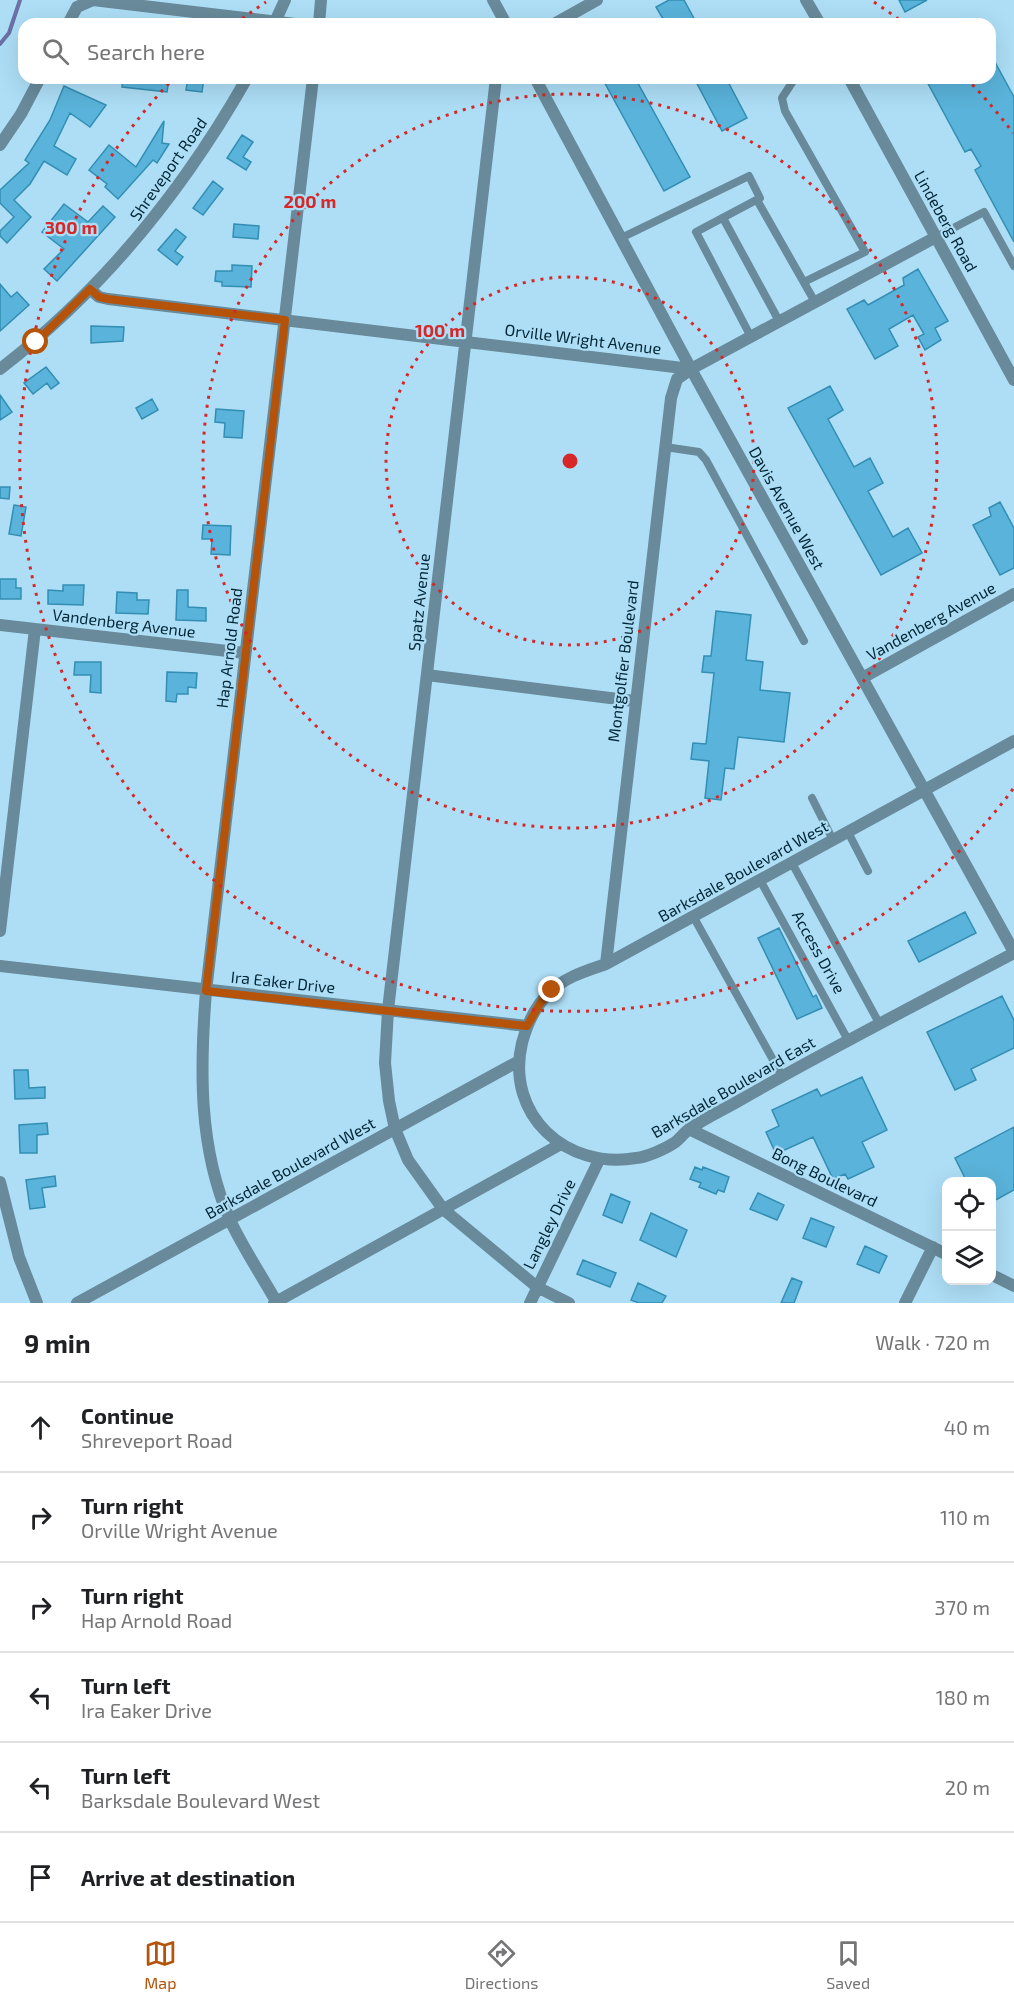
<!DOCTYPE html>
<meta charset="utf-8">
<style>
:root{--surface:#fff;--page:#f6f6f6;--text:#202124;--muted:#757577;--line:#e0e0e0;--accent:#b45309}
body{margin:0;font-family:"Exo 2",sans-serif;background:var(--page);color:var(--text)}
.controls{position:absolute;right:18px;bottom:18px;display:grid;overflow:hidden;border-radius:12px;box-shadow:0 6px 24px #0002}
.controls button{width:54px;height:54px;display:grid;place-items:center;padding:0;border:0;border-bottom:2px solid var(--line);background:var(--surface);color:var(--text);font:30px sans-serif}
.stop{position:absolute;width:18px;height:18px;margin:-14px;border:4px solid #b45309;border-radius:50%;background:#fff}
.stop.end{background:#b45309;border-color:#fff;box-shadow:0 2px 6px #0008}
.list{margin:0;padding:0;list-style:none}
h2{display:flex;justify-content:space-between;align-items:center;height:78px;margin:0;padding:0 24px;font-size:26px}
h2 small{font-size:20px;font-weight:400;color:var(--muted)}
.list li{display:grid;grid-template-columns:39px 1fr auto;gap:18px;align-items:center;box-sizing:border-box;height:90px;padding:0 24px;border-top:2px solid var(--line)}
.list b{display:block;font-size:22px;white-space:nowrap}
.list p{margin:0;font-size:20px;white-space:nowrap;color:var(--muted)}
.list em{font-size:20px;font-style:normal;color:var(--muted)}
.icon{flex:none;width:33px;height:33px;fill:none;stroke:currentColor;stroke-width:2;stroke-linecap:round;stroke-linejoin:round}
.map{position:relative;flex:none;width:1014px;height:1303px;overflow:hidden}
.search{position:absolute;background:var(--surface);box-shadow:0 6px 24px #0002;left:18px;right:18px;top:18px;height:66px;display:flex;align-items:center;gap:15px;box-sizing:border-box;padding:0 21px;border-radius:18px;color:var(--muted);font-size:22px}
.sheet{height:618px;background:var(--surface)}
nav{display:flex;justify-content:space-around;align-items:center;box-sizing:border-box;height:84px;border-top:2px solid var(--line);background:var(--surface);font-size:16px;color:var(--muted)}
nav a{display:grid;justify-items:center;gap:3px}
nav .on{color:var(--accent)}
.map>svg:first-child{display:block}
</style>
<div class="map">
<svg width="1014" height="1303" viewBox="0 0 1014 1303">
<rect width="100%" height="100%" fill="#addef6"/>
<g fill="none" stroke-linecap="round" stroke-linejoin="round">
<path stroke="#6c71a6" stroke-width="4" d="M0,44L9,33L20,0"/>
</g>
<path fill="#5ab3da" stroke="#338eb3" stroke-width="1.5" d="M669,0H684L697,24H666L656,7Z
M899,0H927L905,12Z
M990,53L1014,97V242L975,170L981,166L971,149L965,152L925,78H990Z
M123,78L169,79L167,92L122,87Z
M188,78H204L202,92L186,90Z
M602,78H635L690,177L664,191Z
M694,78H726L747,118L722,131Z
M64,86L106,105L90,127L70,113L54,146L76,159L67,175L44,161L30,184L14,200L31,217L7,243L0,236V231L14,217L0,203V190L29,163L25,160L50,120Z
M164,121L162,143L169,144L157,163L153,160L118,199L105,187L107,184L89,170L109,145L136,167Z
M242,135L253,142L243,157L251,162L246,170L227,158Z
M213,181L223,189L203,215L193,208Z
M64,204L88,222L103,206L115,217L57,281L44,269L64,249L42,232Z
M234,224L259,226L258,239L233,237Z
M176,229L186,237L175,251L183,257L177,265L158,250Z
M232,265L252,266L251,287L222,286V282L215,281L216,271H232Z
M918,269L948,321L935,328L941,340L925,350L918,337L924,334L913,315L889,329L898,346L875,359L847,309L864,300L868,305L904,285L903,278Z
M0,284L11,297L17,292L29,305L0,331Z
M91,326L124,327L123,341L91,343Z
M46,367L59,383L51,389L47,383L33,394L24,383Z
M830,386L843,410L828,419L854,467L870,458L883,483L868,491L893,537L908,528L922,553L881,575L788,408Z
M0,395L12,412L0,420Z
M152,399L158,410L142,419L136,408Z
M216,409L244,411L242,438L224,437L225,423L215,422Z
M0,487H10L9,499L0,498Z
M1000,502L1014,528V568L1000,575L973,525L991,516L989,508Z
M14,505L26,507L21,536L9,534Z
M203,525L231,526L230,555L211,554L212,539H202Z
M0,579H16V588H21V599H0Z
M63,585H84L83,605L48,604V590L63,591Z
M177,590H188V607L206,608V621L176,620Z
M117,592L137,593V600H149L148,614L116,613Z
M716,611L751,615L746,660L763,662L760,690L790,693L784,742L738,737L734,769L725,768L721,800L705,798L709,761L691,759L693,743L706,744L714,673L702,672L704,656H711Z
M75,662H101V693L90,692L91,675H74Z
M167,672L197,673L196,688L188,687V694H177L176,702L166,701Z
M965,912L976,933L919,962L908,941Z
M779,928L813,997L816,995L822,1008L797,1019L758,938Z
M1002,996L1014,1020V1048L971,1069L976,1080L955,1090L927,1032Z
M14,1070H28L29,1088L45,1087V1098L15,1099Z
M862,1077L887,1130L862,1142L874,1167L848,1179L845,1174L833,1179L813,1137L776,1154L766,1132L779,1126L772,1110L817,1089L821,1096Z
M47,1123L48,1134L37,1135V1153H20L19,1125Z
M1014,1127V1190L992,1202V1182H967L955,1158Z
M695,1167L702,1170L703,1167L729,1177L724,1192L718,1190L716,1194L699,1187L701,1183L690,1179Z
M55,1176L56,1186L42,1188L45,1207L30,1209L26,1180Z
M758,1193L784,1205L777,1220L750,1209Z
M611,1194L630,1202L622,1223L603,1215Z
M651,1213L687,1230L676,1257L640,1240Z
M811,1218L834,1227L826,1247L803,1238Z
M865,1246L887,1256L879,1273L857,1264Z
M583,1260L616,1273L610,1287L577,1274Z
M792,1278L802,1282L794,1303H781Z
M638,1283L666,1296L662,1303H639L631,1300Z"/>
<g fill="none" stroke-linecap="round" stroke-linejoin="round">
<path stroke="#688a9a" stroke-width="8" d="M795,78L782,98L785,111L865,252L804,282
M757,200L815,302
M723,218L779,321
M936,237L984,212L1014,266
M621,238L749,176L760,198L696,232L751,337
M665,447L699,452L706,460L804,641
M812,798L833,840
M848,832L868,871
M792,863L879,1023
M760,880L848,1040
M693,916L782,1076"/>
<path stroke="#688a9a" stroke-width="12" d="M493,0L506,24
M806,0L820,24
M68,24L77,7L93,0L295,24
M274,24L285,0
M319,24L321,0
M554,24L597,0
M496,78L388,1010L385,1063L389,1101L395,1129L408,1160L443,1209L537,1287L569,1303
M535,78L691,369L1014,952
M849,78L1014,380
M0,145L21,114L40,78
M90,289L99,297L108,299L691,369L936,237
M0,369C103,290 183,191 247,78
M0,625L245,653
M427,675L634,701
M864,677L1014,594
M1014,741L606,964C586,971 565,977 550,992C535,1006 527,1024 522,1043C505,1115 566,1170 636,1158C647,1157 665,1149 674,1143C680,1139 684,1132 691,1128C707,1117 725,1109 742,1099C831,1048 923,1001 1014,953
M0,931L35,629
M606,964L671,398L677,379L691,369
M0,966L527,1026
M689,1129L946,1254
M0,1182L19,1257L37,1303
M992,1275L1014,1286
M77,1303L519,1061
M274,1303L561,1144
M277,1303C262,1276 243,1248 230,1220C198,1148 200,1067 206,991L313,78
M530,1303L599,1160
M905,1303L933,1247"/>
</g>
<g fill="none" stroke-linecap="round" stroke-linejoin="round">
<path stroke="#b45309" stroke-width="8" d="M36,342L90,289L99,297L108,299L285,320L206,991L527,1026L541,1002L552,990"/>
</g>
<g fill="none" stroke="#d62828" stroke-width="3" stroke-dasharray="3 6">
<circle cx="570" cy="461" r="184"/>
<circle cx="570" cy="461" r="367"/>
<path d="M1013 789A551 551 0 1 1 174 78M235 24A551 551 0 0 1 266 2M874 2A551 551 0 0 1 905 24M966 78A551 551 0 0 1 1013 133"/>
</g>
<g text-anchor="middle" stroke-width="4.5" stroke-linejoin="round" paint-order="stroke">
<g font-size="16" fill="#002535" stroke="#addef6">
<text transform="translate(168 169) rotate(-55)" y="6">Shreveport Road</text>
<text transform="translate(946 221) rotate(61)" y="6">Lindeberg Road</text>
<text transform="translate(583 339) rotate(7)" y="6">Orville Wright Avenue</text>
<text transform="translate(787 508) rotate(61)" y="6">Davis Avenue West</text>
<text transform="translate(419 602) rotate(-84)" y="6">Spatz Avenue</text>
<text transform="translate(931 621) rotate(-29)" y="6">Vandenberg Avenue</text>
<text transform="translate(124 623) rotate(7)" y="6">Vandenberg Avenue</text>
<text transform="translate(229 648) rotate(-83)" y="6">Hap Arnold Road</text>
<text transform="translate(623 661) rotate(-83)" y="6">Montgolfier Boulevard</text>
<text transform="translate(743 871) rotate(-29)" y="6">Barksdale Boulevard West</text>
<text transform="translate(819 952) rotate(61)" y="6">Access Drive</text>
<text transform="translate(283 982) rotate(6)" y="6">Ira Eaker Drive</text>
<text transform="translate(733 1087) rotate(-30)" y="6">Barksdale Boulevard East</text>
<text transform="translate(290 1168) rotate(-29)" y="6">Barksdale Boulevard West</text>
<text transform="translate(825 1177) rotate(26)" y="6">Bong Boulevard</text>
<text transform="translate(549 1224) rotate(-64)" y="6">Langley Drive</text>
</g>
</g>
<circle cx="570" cy="461" r="9" fill="#d62828" stroke="#addef6" stroke-width="3"/>
<g font-size="18" text-anchor="middle" font-weight="bold" fill="#d62828" stroke="#addef6" stroke-width="4.5" stroke-linejoin="round" paint-order="stroke">
<text x="310" y="208">200 m</text>
<text x="71" y="234">300 m</text>
<text x="440" y="337">100 m</text>
</g>
</svg>
<div class="controls">
<button><svg class="icon" aria-label="locate" viewBox="0 0 24 24"><circle cx="12" cy="12" r="6"/><path d="M12 2v4M12 18v4M2 12h4M18 12h4"/></svg></button>
<button><svg class="icon" aria-label="layers" viewBox="0 0 24 24"><path d="M12 4l9 5-9 5-9-5zM3 14l9 5 9-5"/></svg></button>
</div>
<div class="stop" style="left:36px;top:342px"></div>
<div class="stop end" style="left:552px;top:990px"></div>
<div class="search"><svg class="icon" aria-label="search" viewBox="0 0 24 24"><circle cx="10" cy="10" r="6"/><path d="M15 15l6 6"/></svg>Search here</div>
</div>
<section class="sheet">
<h2>9 min<small>Walk · 720 m</small></h2>
<ul class="list">
<li><svg class="icon" aria-label="ahead" viewBox="0 0 24 24"><path d="M12 20V5M6 11l6-6 6 6"/></svg><div><b>Continue</b><p>Shreveport Road</p></div><em>40 m</em></li>
<li><svg class="icon" aria-label="right" viewBox="0 0 24 24"><path d="M7 20v-9h11M14 6l5 5-5 5"/></svg><div><b>Turn right</b><p>Orville Wright Avenue</p></div><em>110 m</em></li>
<li><svg class="icon" aria-label="right" viewBox="0 0 24 24"><path d="M7 20v-9h11M14 6l5 5-5 5"/></svg><div><b>Turn right</b><p>Hap Arnold Road</p></div><em>370 m</em></li>
<li><svg class="icon" aria-label="left" viewBox="0 0 24 24"><path d="M17 20v-9H6M10 6l-5 5 5 5"/></svg><div><b>Turn left</b><p>Ira Eaker Drive</p></div><em>180 m</em></li>
<li><svg class="icon" aria-label="left" viewBox="0 0 24 24"><path d="M17 20v-9H6M10 6l-5 5 5 5"/></svg><div><b>Turn left</b><p>Barksdale Boulevard West</p></div><em>20 m</em></li>
<li><svg class="icon" aria-label="arrive" viewBox="0 0 24 24"><path d="M6 21V4h12l-3 4 3 4H6"/></svg><div><b>Arrive at destination</b></div></li>
</ul>
</section>
<nav>
<a class="on"><svg class="icon" aria-label="map" viewBox="0 0 24 24"><path d="M3 6l6-2 6 2 6-2v14l-6 2-6-2-6 2zM9 4v14M15 6v14"/></svg>Map</a>
<a><svg class="icon" aria-label="directions" viewBox="0 0 24 24"><path d="M12 3l9 9-9 9-9-9zM9 14v-3h6M13 9l2 2-2 2"/></svg>Directions</a>
<a><svg class="icon" aria-label="saved" viewBox="0 0 24 24"><path d="M7 4h10v16l-5-4-5 4z"/></svg>Saved</a>
</nav>
